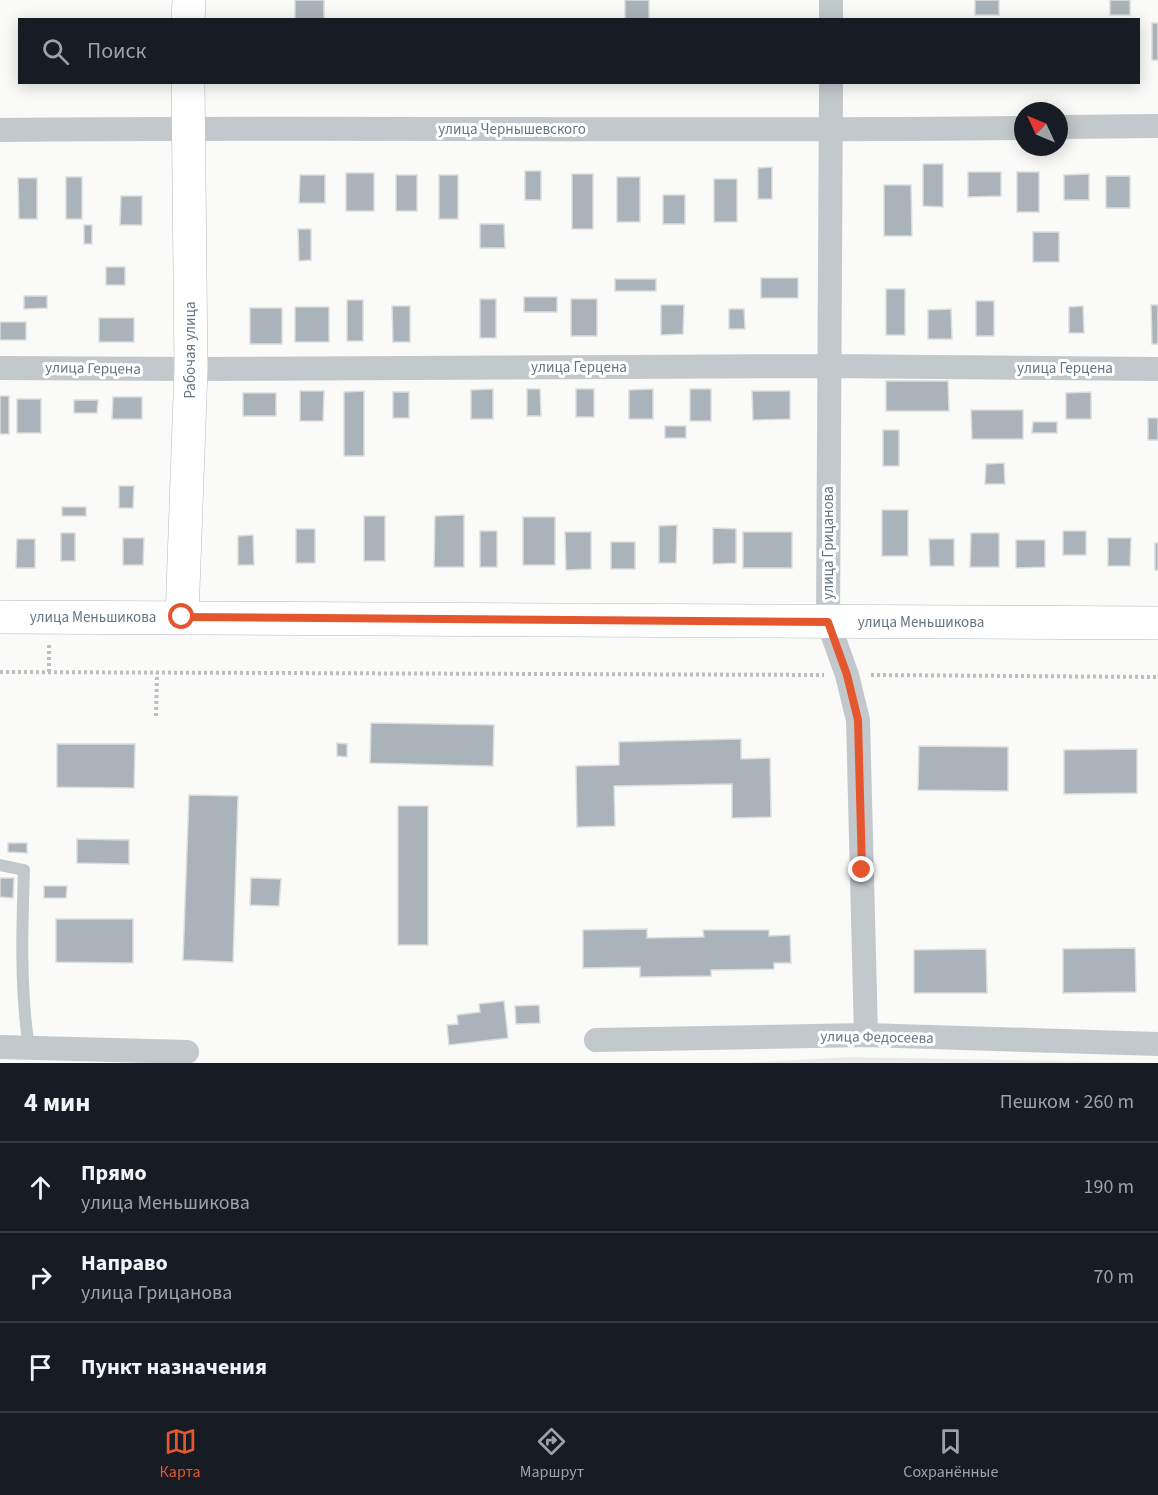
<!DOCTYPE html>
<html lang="ru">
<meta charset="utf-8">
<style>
:root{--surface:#171b24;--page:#242831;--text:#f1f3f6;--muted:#9ea1a6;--line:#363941;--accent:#e4572e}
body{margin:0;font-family:"Source Sans 3",sans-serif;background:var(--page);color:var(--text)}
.compass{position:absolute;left:1014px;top:102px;width:54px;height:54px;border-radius:50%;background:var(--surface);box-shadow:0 3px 15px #0003;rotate:314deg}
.stop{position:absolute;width:18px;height:18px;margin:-14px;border:4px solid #e4572e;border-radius:50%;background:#fff}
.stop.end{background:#e4572e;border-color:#fff;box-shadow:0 2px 6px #0008}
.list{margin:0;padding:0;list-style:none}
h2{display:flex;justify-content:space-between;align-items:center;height:78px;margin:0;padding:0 24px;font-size:26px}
h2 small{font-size:20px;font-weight:400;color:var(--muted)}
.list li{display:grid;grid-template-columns:39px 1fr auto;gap:18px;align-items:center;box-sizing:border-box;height:90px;padding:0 24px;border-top:2px solid var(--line)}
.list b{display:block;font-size:22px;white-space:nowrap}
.list p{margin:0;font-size:20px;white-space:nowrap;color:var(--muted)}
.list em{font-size:20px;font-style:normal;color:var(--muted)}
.icon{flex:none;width:33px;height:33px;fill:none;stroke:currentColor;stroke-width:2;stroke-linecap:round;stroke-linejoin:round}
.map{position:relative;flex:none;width:1158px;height:1063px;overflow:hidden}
.search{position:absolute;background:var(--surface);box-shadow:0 3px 15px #0003;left:18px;right:18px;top:18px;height:66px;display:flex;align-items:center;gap:15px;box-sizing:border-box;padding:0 21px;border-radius:0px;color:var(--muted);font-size:22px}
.sheet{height:348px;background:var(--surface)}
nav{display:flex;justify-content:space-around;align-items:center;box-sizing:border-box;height:84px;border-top:2px solid var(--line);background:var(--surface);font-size:16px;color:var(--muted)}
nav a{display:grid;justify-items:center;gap:3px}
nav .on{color:var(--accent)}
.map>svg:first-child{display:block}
</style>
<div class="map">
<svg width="1158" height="1063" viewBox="0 0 1158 1063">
<rect width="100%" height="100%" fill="#fafaf8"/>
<path fill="#e8e9e9" d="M849,1057L1152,1063H743Z"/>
<path fill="#aab3b9" stroke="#dcdcda" stroke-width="1.5" d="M295,0H324V20H295Z
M625,0H649V20H625Z
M975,0H999V15H975Z
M1110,0H1130V15H1110Z
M1152,23H1158V60H1152Z
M923,164H943V207L923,206Z
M772,167V199H758V168Z
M525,171H541V200H525Z
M968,172H1001V196L968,197Z
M1017,172H1039V212H1017Z
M346,173H374V211H346Z
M572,174H593V229H572Z
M1089,174V200H1064V175Z
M300,175H325V203H299Z
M396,175H417V211H396Z
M439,175H458V219H439Z
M1106,176H1130V208H1106Z
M66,177H82V219H66Z
M617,177H640V222H617Z
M18,178H37V219H19Z
M714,179H737V222H714Z
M884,185H911L912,236H884Z
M663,195H685V224H663Z
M121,196H142V225H120Z
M480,224H504L505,248H480Z
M84,225H92V244H84Z
M298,229H311V260L299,261Z
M1033,232H1059V262H1033Z
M106,267H125V285H106Z
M761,278H798V298H761Z
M615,279H656V291H615Z
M886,289H905V335H886Z
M24,296H47V308L24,309Z
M524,297H557V312H524Z
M480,299H496V338H480Z
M571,299H597V336H571Z
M347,300H363V341H347Z
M976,301H994V336H976Z
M661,305H684L683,334L661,335Z
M1151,305H1158V344H1152Z
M392,306H410V342H393Z
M1083,306L1084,333H1069V307Z
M295,307H329V342H295Z
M250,308H282V344H250Z
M729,309H744L745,329H729Z
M951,309L952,339H928V310Z
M99,318H134V342H99Z
M0,322H26V340H0Z
M886,381H948L949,411H886Z
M493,389V419H471V390Z
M527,389H540L541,416H527Z
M576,389H594V417H576Z
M653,389V419H629V390Z
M690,389H711V421H690Z
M300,391H324L323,421H300Z
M364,391V456H344V392Z
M752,391H790V419L753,420Z
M393,392H409V418H393Z
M1091,392V419H1066V393Z
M243,393H276V416H243Z
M0,396H9V434H0Z
M113,397H142V419H112Z
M17,399H41V433H17Z
M74,400H98L97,413H74Z
M971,410H1023V439H972Z
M1148,418H1158V440H1148Z
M1033,422H1057V433H1032Z
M665,426H686V438H665Z
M883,430H899V466H883Z
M1004,463L1005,484H985L986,464Z
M119,486H134L133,508H119Z
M62,507H86V516H62Z
M882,510H908V556H882Z
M464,515V567H434L435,516Z
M364,516H385V561H364Z
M523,517H555V565H523Z
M677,525L676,563H659V526Z
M713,528L736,529V563L713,564Z
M296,529H315V563H296Z
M480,531H497V567H480Z
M1063,531H1086V555H1063Z
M565,532H591V569L566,570Z
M743,532H792V568H743Z
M61,533H75V561H61Z
M971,533H999V567H970Z
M253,535L254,565H238V536Z
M123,538H144L143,565H123Z
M1108,538H1131L1130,566H1108Z
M17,539H35V568H16Z
M929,539H954V566H930Z
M1016,540H1045V567L1016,568Z
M611,542H635V569H611Z
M1155,543H1158V570H1155Z
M371,723L494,725L493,766L370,763Z
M741,739V759L770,758L771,817L732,818V784L614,786L615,826L577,827L576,766L619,765V742Z
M337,743L347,744V757L337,756Z
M57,744H135L134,788L57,787Z
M919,746L1008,747V791L918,790Z
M1137,749V793L1064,794V750Z
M189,795L238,796L233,962L183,960Z
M398,806H428V945H398Z
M77,839L129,840V864L77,863Z
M8,843H27V853L8,852Z
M0,878H14L13,898L0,897Z
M251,878L281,879L279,906L250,905Z
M44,886H67L66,898H44Z
M56,919H133V963L56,962Z
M647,929V938L704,937L703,930H769V936L790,935L791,963H774V969L711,970V976L640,977V967L583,968V930Z
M1135,948L1136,992L1063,993V949Z
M986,949L987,993H914V950Z
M504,1001L508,1038L449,1045L447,1025L458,1024L457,1015L480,1012L479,1004Z
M539,1005L540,1023L516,1024L515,1006Z"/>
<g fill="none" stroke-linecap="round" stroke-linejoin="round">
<g stroke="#b3babf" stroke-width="34">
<path id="secondary" d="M188,20L189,0
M0,617L1158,623
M182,617L191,369L188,82"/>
</g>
<path stroke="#bbbfc2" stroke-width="4" stroke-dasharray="3 3" stroke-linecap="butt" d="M0,672L824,675
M49,672V645
M871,675L1158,677
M156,716L157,673"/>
<path stroke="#c3c8cc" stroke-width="12" d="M0,865L24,870C22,929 20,989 29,1048"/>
<path stroke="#c3c8cc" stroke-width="24" d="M831,20V0
M831,82L828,622L847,675L858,720L866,1035
M1059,127L1158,126
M0,130C341,126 682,132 1023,128
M0,368L191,369L829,366L1158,369
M596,1040L866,1035L1158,1044
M0,1047L187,1052"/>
<use href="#secondary" stroke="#fff" stroke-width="33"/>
</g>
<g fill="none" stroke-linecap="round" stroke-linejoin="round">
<path stroke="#e4572e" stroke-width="8" d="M182,617L828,622L847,675L858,720L862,870"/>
</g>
<g text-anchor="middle" stroke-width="6" stroke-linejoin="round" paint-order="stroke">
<g font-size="15" fill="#657683" stroke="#fff">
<text x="512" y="134">улица Чернышевского</text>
<text transform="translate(190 350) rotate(-90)" y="5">Рабочая улица</text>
<text x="579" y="372">улица Герцена</text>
<text transform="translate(93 368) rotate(1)" y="5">улица Герцена</text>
<text x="1065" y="373">улица Герцена</text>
<text transform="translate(828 543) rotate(-90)" y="5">улица Грицанова</text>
<text x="93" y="622">улица Меньшикова</text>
<text x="921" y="627">улица Меньшикова</text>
<text transform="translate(877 1037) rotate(1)" y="5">улица Федосеева</text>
</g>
</g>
</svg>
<svg class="compass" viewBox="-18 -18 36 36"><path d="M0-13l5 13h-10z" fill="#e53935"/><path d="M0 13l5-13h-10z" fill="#9ea1a6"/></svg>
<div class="stop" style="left:182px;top:617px"></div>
<div class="stop end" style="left:862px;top:870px"></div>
<div class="search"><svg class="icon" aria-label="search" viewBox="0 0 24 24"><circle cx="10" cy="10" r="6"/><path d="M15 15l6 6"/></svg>Поиск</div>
</div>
<section class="sheet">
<h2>4 мин<small>Пешком · 260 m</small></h2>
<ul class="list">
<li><svg class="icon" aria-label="ahead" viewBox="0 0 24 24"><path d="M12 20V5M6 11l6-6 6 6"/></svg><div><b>Прямо</b><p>улица Меньшикова</p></div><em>190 m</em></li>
<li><svg class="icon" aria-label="right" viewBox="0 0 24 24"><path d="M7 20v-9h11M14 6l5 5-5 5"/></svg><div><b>Направо</b><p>улица Грицанова</p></div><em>70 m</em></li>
<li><svg class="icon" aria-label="arrive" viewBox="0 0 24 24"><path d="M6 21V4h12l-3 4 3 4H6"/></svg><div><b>Пункт назначения</b></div></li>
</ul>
</section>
<nav>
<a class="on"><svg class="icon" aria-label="map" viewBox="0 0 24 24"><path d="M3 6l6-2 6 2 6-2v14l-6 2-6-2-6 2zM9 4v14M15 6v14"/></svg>Карта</a>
<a><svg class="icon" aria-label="directions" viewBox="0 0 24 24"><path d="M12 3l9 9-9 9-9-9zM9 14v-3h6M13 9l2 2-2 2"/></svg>Маршрут</a>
<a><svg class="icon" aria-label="saved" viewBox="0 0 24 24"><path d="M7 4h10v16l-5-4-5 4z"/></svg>Сохранённые</a>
</nav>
